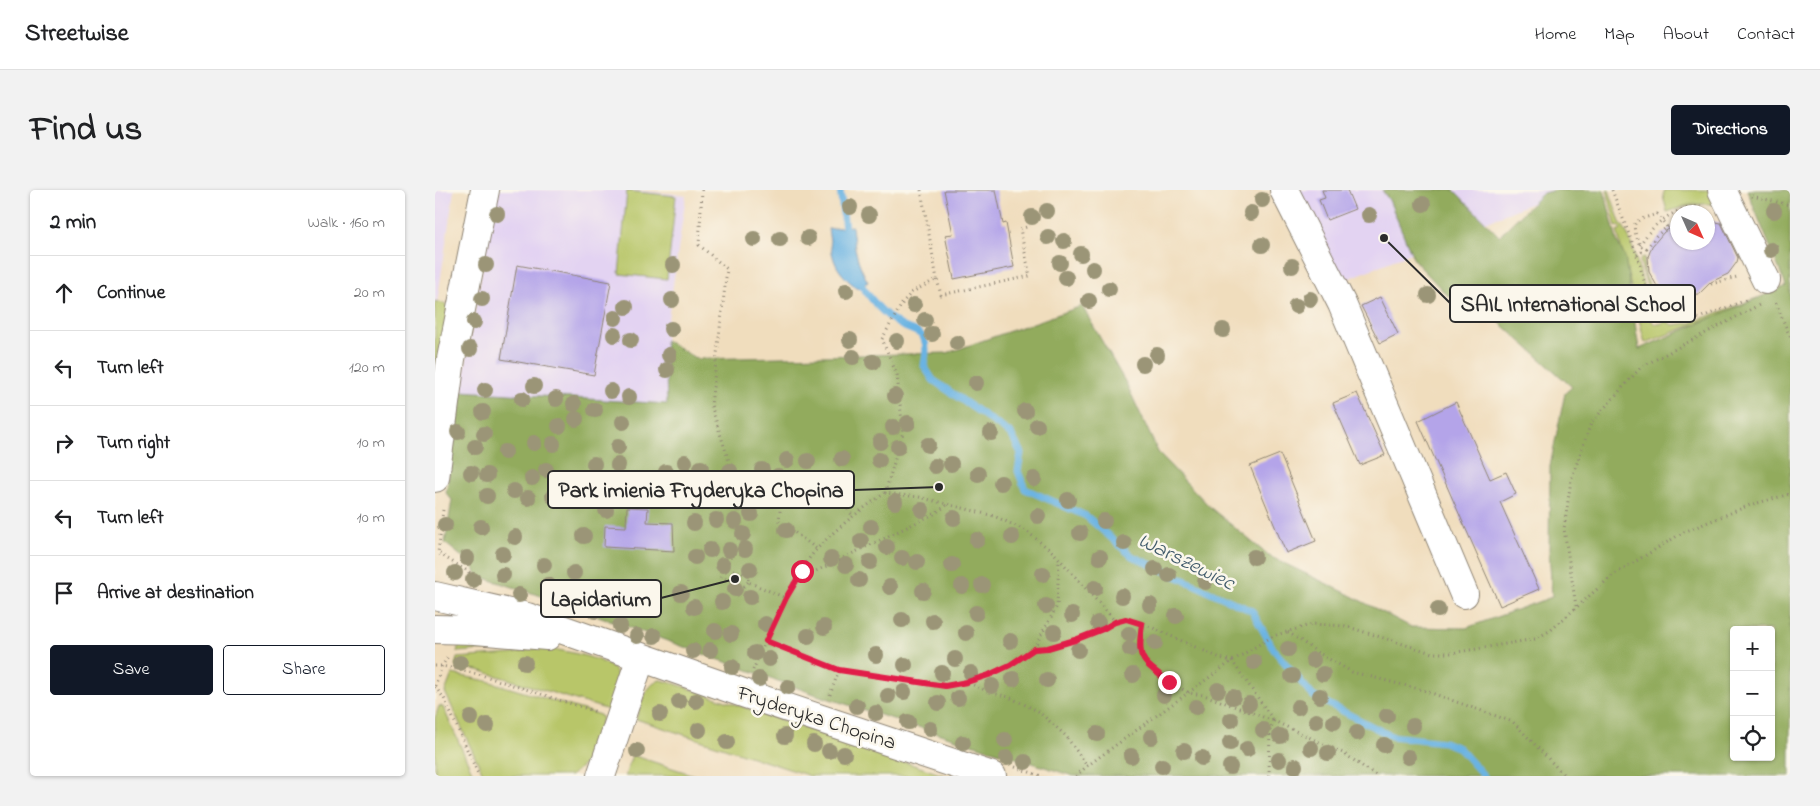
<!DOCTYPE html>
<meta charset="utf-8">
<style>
:root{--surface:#fff;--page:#f2f2f2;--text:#202124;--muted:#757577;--line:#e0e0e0;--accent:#111827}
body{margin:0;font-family:"Indie Flower",sans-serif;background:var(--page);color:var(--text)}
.controls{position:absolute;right:15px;bottom:15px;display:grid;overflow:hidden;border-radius:5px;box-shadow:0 1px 4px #0004}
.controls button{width:45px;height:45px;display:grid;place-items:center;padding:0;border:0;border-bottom:1px solid var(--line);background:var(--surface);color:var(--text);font:25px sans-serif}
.compass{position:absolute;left:1235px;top:15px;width:45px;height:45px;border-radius:50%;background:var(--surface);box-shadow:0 1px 4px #0004;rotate:135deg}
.stop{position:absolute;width:15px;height:15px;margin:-11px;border:4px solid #e11d48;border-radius:50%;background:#fff}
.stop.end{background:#e11d48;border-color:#fff;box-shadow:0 1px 5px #0008}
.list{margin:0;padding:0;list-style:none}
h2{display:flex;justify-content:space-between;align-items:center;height:65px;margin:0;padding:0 20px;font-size:21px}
h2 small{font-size:16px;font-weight:400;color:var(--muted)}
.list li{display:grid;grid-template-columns:32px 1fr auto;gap:15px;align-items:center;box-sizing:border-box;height:75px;padding:0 20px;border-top:1px solid var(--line)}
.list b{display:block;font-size:19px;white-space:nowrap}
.list em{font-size:16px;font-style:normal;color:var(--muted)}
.actions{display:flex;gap:10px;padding:15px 20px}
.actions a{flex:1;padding:11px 0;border:1px solid var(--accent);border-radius:5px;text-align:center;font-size:18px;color:var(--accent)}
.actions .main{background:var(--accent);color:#fff}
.icon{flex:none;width:28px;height:28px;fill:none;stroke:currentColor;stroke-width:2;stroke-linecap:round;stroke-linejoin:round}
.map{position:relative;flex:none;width:1355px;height:586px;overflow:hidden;border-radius:5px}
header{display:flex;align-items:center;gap:30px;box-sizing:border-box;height:70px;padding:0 25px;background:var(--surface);border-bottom:1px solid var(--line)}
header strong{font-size:24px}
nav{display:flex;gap:28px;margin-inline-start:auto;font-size:18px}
.intro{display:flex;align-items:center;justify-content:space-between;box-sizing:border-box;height:120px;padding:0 30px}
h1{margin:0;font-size:35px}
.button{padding:12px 22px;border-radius:5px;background:var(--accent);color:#fff;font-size:18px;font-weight:700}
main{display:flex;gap:30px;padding:0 30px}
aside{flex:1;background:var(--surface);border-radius:5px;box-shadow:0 1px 4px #0004}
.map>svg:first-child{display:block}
</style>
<header>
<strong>Streetwise</strong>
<nav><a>Home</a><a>Map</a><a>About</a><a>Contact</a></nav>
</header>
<div class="intro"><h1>Find us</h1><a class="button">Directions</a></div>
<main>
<aside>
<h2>2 min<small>Walk · 160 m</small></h2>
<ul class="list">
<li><svg class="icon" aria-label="ahead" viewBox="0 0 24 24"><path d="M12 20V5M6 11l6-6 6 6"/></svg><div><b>Continue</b></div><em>20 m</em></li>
<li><svg class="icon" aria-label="left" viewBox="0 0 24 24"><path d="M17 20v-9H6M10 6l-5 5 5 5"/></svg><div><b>Turn left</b></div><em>120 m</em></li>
<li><svg class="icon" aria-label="right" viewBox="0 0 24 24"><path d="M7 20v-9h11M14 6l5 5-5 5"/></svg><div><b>Turn right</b></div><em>10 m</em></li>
<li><svg class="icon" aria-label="left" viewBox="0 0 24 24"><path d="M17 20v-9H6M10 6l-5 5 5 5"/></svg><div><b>Turn left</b></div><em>10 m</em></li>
<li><svg class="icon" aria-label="arrive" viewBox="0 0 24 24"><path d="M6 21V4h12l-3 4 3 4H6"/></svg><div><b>Arrive at destination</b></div></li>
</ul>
<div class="actions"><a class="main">Save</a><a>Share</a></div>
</aside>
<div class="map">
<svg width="1355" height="586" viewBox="0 0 1355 586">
<rect width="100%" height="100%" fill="#fbf7ec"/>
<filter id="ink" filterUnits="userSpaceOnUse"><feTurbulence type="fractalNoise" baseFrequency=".02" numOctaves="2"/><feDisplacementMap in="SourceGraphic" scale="10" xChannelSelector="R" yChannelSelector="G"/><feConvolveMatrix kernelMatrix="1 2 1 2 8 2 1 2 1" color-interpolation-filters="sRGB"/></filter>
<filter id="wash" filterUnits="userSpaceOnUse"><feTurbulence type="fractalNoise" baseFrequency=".0096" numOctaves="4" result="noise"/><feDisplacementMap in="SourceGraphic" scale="20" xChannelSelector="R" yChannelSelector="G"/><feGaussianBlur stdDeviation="1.12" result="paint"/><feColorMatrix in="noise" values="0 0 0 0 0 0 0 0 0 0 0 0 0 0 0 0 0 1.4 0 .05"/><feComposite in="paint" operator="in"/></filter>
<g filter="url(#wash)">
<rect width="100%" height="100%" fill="#f0ddbd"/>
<path fill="#e3d3f2" d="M0,0H19L0,126Z
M61,0H197L251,5L230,150L232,214L26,201Z
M861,0H1117L1116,5L908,91Z"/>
<path fill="#b8c669" stroke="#72784a" d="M1172,0H1174L1185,32C1199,48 1211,108 1217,131L1220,134H1225L1231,131L1238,135L1255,133L1322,108L1325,109L1210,153L1182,41L1186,39L1184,36L1181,37Z
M1230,0H1279L1282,14H1268L1248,17L1232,22L1228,5Z
M192,1L241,6L232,89L184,84Z
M1210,67C1206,82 1213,96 1224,106H1231L1244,120L1236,122L1232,127L1223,131L1221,129L1205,71L1206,68Z
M0,111L10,114L14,118L0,192Z
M25,450L84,457L22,462Z
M107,457C125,461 179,467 183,487C185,498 180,511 177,521L43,480L20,476L22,468L77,464Z
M17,484L52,491L165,525L167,529L152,572L135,586H49L10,502Z
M225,490L235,492L511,586H375L201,529C206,515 209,496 225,490Z
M4,516L8,517L39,586H0V528Z
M197,565L262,586H190Z"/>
<path fill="#92ab5d" stroke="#5e6b44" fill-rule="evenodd" d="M947,0H1019L1064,46L1108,3L1121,0H1169L1182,51L1190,67L1204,159L1351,96L1312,0H1355V586H638L382,505L119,410L43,386L37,375L10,353L17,310L11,303L26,201L232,214L230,150L262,169L512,163L647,116L692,195L724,264L777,319L834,366L909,402L976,437L1031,438L1117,407L1114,360L1115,276L1130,203L1137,197L1062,130L1011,104L979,70L954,10ZM1299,440H1336V567H1299Z"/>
<path fill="#6ab3e2" stroke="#4a6f86" d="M417,36C419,57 422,73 433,92L422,98C397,78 398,69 393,39Z"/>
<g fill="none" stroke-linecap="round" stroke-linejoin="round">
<path stroke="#6ab3e2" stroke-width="7" d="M405,0L411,46
M422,88C434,107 446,124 467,136C474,140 486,141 489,149C493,158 490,168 489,176L498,190L576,244L586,263L583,281L590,299L651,326L697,366L817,421L839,460L878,506L956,546L1009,552L1024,558L1049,586"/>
</g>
<g id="blocks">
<path fill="#b4a4e9" d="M509,0H561L568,34L571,33L579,77L519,89L510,45L518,44Z
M887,0H912L920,19L892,30L884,10L890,8Z
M1272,30L1286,33L1303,68L1302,72L1293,84L1276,92L1264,104L1248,105L1229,100L1222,96L1214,82L1213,67L1217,56L1229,42L1242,34V52H1272Z
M82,75L176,92L159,185L66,169Z
M945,107L963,144L945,153L926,116Z
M922,203L950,265L925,275L898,213Z
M1021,212L1055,289L1071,282L1081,304L1065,312L1104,399L1065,416L983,231Z
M845,264L881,351L851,363L815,276Z
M192,317L213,318L212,332L238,333L239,361L169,357L170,336L191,337Z"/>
</g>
</g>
<g filter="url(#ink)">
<use href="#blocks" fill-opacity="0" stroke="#8e8474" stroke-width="1"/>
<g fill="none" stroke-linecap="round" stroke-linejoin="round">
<g stroke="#8e8474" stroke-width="30">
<path id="minor" d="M849,0L907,114L1029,404
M1287,0L1331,90
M0,288L16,169L50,0
M0,406L92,427L311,504L557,586
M0,439L40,440L112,446
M166,586L206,467"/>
</g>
<path stroke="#8e8474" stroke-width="3" stroke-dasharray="1 4" stroke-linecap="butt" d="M267,0L264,55L292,79L276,215L298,284L347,301L375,298L409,315L418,326
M486,0L502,89
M1177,0L1202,65L1220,132H1225L1233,128L1239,133L1256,131L1314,109
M1317,6L1355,15
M1232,37L1242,31
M1205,55C1219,32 1239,18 1266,16
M1202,65L1211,59L1205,56C1195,30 1197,32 1222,24L1232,37L1221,46L1211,59
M1276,94L1302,87
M1341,113L1355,147
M1233,128L1256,119
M347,301L344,331L382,359
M450,303L468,242L462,185L447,149L468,112L477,102L502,89L506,105L595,86L585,39L595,36
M204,311L298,284
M8,320L3,363L34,382L33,389
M367,381L377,383L499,324L512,315
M34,382L43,389
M313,392L309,396L286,387L289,377L313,385V392L351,408
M1141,416L1129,339L1136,290L1156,233L1206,177L1324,115
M853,442L882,462L917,482L988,500L1078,532L1130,586
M331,451L404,480L510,496L532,492L554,502L574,507L603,521L631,546L652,576
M599,458L622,416L624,369
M0,476H7L43,484L162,522
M318,480C335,442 354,390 382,359C402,337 426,320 450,303L484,307L559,326L590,340L619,363L680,431L691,429L707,433L785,468L797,471L839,531L769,505L754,503L735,492L708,471L704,456L707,433
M532,492L554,485L575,475L599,459L613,458L640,450L668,439L680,431
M0,496L7,476L14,465
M0,497L9,508L44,586
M395,505L404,480
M580,577L606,586
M641,586L652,576L797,471L838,446L878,434L910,436L997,463H1017L1100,449L1116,440L1178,385L1249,342L1315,315L1355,304
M834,586L835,539L839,531L908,563L942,586"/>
<use href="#minor" stroke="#fff" stroke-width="28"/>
</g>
<g fill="#9b9577">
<circle cx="827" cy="10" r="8"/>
<circle cx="988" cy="14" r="8"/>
<circle cx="415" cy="17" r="8"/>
<circle cx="612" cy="21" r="8"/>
<circle cx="1339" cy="21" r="8"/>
<circle cx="816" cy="23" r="8"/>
<circle cx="62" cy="24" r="8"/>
<circle cx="434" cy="25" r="8"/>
<circle cx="934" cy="25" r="8"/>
<circle cx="597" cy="27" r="8"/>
<circle cx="613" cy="47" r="8"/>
<circle cx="373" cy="48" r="8"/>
<circle cx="319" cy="49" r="8"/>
<circle cx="345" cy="49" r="8"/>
<circle cx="629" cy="51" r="8"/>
<circle cx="827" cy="55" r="8"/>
<circle cx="1336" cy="60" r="8"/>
<circle cx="646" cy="64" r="8"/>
<circle cx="625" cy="73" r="8"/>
<circle cx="51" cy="75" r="8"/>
<circle cx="238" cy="75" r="8"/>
<circle cx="857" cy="76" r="8"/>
<circle cx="658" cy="79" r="8"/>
<circle cx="631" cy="88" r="8"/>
<circle cx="674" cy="99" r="8"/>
<circle cx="411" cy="101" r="8"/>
<circle cx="993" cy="105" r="8"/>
<circle cx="47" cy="109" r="8"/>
<circle cx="875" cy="109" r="8"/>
<circle cx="237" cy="110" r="8"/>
<circle cx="654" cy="111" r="8"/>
<circle cx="479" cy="115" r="8"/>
<circle cx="861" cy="116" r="8"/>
<circle cx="191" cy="117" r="8"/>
<circle cx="180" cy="128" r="8"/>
<circle cx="490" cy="130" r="8"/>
<circle cx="39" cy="132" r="8"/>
<circle cx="236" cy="139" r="8"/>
<circle cx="788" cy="140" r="8"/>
<circle cx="497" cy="144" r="8"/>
<circle cx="179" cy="145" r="8"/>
<circle cx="196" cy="150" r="8"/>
<circle cx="415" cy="150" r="8"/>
<circle cx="462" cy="151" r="8"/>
<circle cx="522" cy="153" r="8"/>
<circle cx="35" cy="159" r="8"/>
<circle cx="234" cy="165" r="8"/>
<circle cx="722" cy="165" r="8"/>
<circle cx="418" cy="167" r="8"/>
<circle cx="438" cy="172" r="8"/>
<circle cx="708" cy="174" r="8"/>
<circle cx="232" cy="180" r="8"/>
<circle cx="541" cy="193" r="8"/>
<circle cx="99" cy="196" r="8"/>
<circle cx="50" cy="200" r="8"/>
<circle cx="176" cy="201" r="8"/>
<circle cx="460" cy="206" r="8"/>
<circle cx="194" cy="207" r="8"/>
<circle cx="87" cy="209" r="8"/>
<circle cx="121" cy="209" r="8"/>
<circle cx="139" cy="214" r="8"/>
<circle cx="160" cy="220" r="8"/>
<circle cx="590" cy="221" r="8"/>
<circle cx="48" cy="222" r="8"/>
<circle cx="141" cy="229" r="8"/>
<circle cx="188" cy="232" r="8"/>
<circle cx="473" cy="233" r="8"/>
<circle cx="124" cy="236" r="8"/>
<circle cx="602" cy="236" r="8"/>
<circle cx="458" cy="237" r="8"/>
<circle cx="23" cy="242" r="8"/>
<circle cx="556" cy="243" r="8"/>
<circle cx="49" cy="244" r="8"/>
<circle cx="445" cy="252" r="8"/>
<circle cx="99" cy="253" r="8"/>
<circle cx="118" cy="254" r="8"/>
<circle cx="493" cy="255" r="8"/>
<circle cx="40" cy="257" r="8"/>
<circle cx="183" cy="257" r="8"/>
<circle cx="463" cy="257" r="8"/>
<circle cx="70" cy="262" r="8"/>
<circle cx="407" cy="269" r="8"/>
<circle cx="352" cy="270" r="8"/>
<circle cx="444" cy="270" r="8"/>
<circle cx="373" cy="271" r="8"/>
<circle cx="250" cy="272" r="8"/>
<circle cx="159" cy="274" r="8"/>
<circle cx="516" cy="274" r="8"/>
<circle cx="183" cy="275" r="8"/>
<circle cx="500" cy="276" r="8"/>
<circle cx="266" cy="278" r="8"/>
<circle cx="111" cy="280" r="8"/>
<circle cx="327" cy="280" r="8"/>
<circle cx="295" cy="281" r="8"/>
<circle cx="231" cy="282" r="8"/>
<circle cx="36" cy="283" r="8"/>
<circle cx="543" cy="284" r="8"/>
<circle cx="52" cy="285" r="8"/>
<circle cx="343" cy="286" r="8"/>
<circle cx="97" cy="288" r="8"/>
<circle cx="249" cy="288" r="8"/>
<circle cx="599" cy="289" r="8"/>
<circle cx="566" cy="293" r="8"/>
<circle cx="79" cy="301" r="8"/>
<circle cx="52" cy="306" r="8"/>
<circle cx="118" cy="306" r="8"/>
<circle cx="93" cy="308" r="8"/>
<circle cx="633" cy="310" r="8"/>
<circle cx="460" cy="312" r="8"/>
<circle cx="304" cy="314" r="8"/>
<circle cx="171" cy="320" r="8"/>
<circle cx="487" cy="320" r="8"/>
<circle cx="316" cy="324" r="8"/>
<circle cx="603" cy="326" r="8"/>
<circle cx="519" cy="328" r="8"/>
<circle cx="281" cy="330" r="8"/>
<circle cx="300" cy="331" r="8"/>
<circle cx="669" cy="331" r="8"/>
<circle cx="259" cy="333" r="8"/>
<circle cx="10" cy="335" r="8"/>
<circle cx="46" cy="337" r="8"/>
<circle cx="436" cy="337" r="8"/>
<circle cx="351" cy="340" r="8"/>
<circle cx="645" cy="343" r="8"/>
<circle cx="308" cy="344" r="8"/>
<circle cx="149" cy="346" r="8"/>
<circle cx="80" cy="347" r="8"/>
<circle cx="577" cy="347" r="8"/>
<circle cx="542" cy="350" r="8"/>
<circle cx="426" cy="351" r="8"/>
<circle cx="689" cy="353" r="8"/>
<circle cx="452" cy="357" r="8"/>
<circle cx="310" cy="359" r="8"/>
<circle cx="275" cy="360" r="8"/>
<circle cx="294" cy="360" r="8"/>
<circle cx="68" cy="364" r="8"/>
<circle cx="260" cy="367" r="8"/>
<circle cx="665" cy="367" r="8"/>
<circle cx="819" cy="367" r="8"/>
<circle cx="32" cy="368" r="8"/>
<circle cx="467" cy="368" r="8"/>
<circle cx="396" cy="369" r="8"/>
<circle cx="435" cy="372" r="8"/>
<circle cx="482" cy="372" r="8"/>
<circle cx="109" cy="375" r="8"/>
<circle cx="288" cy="375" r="8"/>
<circle cx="411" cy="375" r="8"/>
<circle cx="517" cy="375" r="8"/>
<circle cx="315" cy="379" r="8"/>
<circle cx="720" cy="379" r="8"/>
<circle cx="20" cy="383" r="8"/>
<circle cx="139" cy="383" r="8"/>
<circle cx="608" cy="384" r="8"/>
<circle cx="68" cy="385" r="8"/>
<circle cx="734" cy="385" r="8"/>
<circle cx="38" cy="390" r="8"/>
<circle cx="424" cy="390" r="8"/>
<circle cx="770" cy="392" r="8"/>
<circle cx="113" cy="395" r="8"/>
<circle cx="547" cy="395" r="8"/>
<circle cx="527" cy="396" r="8"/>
<circle cx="455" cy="397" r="8"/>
<circle cx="660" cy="398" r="8"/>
<circle cx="300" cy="399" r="8"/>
<circle cx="488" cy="401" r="8"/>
<circle cx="246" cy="403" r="8"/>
<circle cx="84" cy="405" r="8"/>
<circle cx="687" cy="406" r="8"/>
<circle cx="315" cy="407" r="8"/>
<circle cx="287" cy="412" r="8"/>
<circle cx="715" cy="415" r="8"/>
<circle cx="611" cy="416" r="8"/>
<circle cx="259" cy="417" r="8"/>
<circle cx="1003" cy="420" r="8"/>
<circle cx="160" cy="421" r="8"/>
<circle cx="541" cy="423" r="8"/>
<circle cx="637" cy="425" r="8"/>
<circle cx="741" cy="426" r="8"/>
<circle cx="467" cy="430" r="8"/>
<circle cx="498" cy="431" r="8"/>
<circle cx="663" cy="433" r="8"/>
<circle cx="330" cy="434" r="8"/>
<circle cx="185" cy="436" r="8"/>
<circle cx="389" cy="437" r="8"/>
<circle cx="280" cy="441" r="8"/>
<circle cx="619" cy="442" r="8"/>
<circle cx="531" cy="443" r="8"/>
<circle cx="296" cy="444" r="8"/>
<circle cx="694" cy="444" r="8"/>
<circle cx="202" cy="446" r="8"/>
<circle cx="219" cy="446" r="8"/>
<circle cx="373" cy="446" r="8"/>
<circle cx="575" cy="451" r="8"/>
<circle cx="720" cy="453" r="8"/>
<circle cx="695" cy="459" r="8"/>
<circle cx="853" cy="459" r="8"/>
<circle cx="275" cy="460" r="8"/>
<circle cx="643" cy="460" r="8"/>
<circle cx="258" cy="461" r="8"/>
<circle cx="320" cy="463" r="8"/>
<circle cx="441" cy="465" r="8"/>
<circle cx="334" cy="469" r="8"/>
<circle cx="520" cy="469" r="8"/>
<circle cx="878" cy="470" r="8"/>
<circle cx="819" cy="472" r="8"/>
<circle cx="25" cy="473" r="8"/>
<circle cx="90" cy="473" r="8"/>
<circle cx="470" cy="475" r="8"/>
<circle cx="297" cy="477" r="8"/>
<circle cx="507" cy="483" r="8"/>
<circle cx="536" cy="483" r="8"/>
<circle cx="888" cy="484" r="8"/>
<circle cx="698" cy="485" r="8"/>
<circle cx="857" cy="486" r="8"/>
<circle cx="324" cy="489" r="8"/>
<circle cx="578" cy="489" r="8"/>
<circle cx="612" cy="490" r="8"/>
<circle cx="557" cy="496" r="8"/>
<circle cx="353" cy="497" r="8"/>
<circle cx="783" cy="500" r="8"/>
<circle cx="469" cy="502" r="8"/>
<circle cx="729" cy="505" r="8"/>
<circle cx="453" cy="506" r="8"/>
<circle cx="885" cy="506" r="8"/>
<circle cx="798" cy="507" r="8"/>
<circle cx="523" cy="508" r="8"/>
<circle cx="261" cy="511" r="8"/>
<circle cx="244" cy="512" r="8"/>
<circle cx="503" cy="513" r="8"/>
<circle cx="814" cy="514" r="8"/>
<circle cx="422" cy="516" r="8"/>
<circle cx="761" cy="517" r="8"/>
<circle cx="863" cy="517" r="8"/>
<circle cx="441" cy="523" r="8"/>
<circle cx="225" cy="524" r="8"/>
<circle cx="952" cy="526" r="8"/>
<circle cx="36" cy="528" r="8"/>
<circle cx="796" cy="530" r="8"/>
<circle cx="881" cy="531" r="8"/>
<circle cx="473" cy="532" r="8"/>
<circle cx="899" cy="532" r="8"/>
<circle cx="52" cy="535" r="8"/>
<circle cx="978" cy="536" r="8"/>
<circle cx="495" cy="539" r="8"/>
<circle cx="264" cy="540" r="8"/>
<circle cx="828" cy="540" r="8"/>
<circle cx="922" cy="543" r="8"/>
<circle cx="662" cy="544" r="8"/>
<circle cx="350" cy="546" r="8"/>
<circle cx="845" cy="546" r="8"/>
<circle cx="716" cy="547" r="8"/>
<circle cx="570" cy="550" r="8"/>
<circle cx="292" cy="552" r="8"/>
<circle cx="528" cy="553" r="8"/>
<circle cx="795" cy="553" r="8"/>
<circle cx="379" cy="554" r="8"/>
<circle cx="949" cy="555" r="8"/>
<circle cx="876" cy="558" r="8"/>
<circle cx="812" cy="559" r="8"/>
<circle cx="202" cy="561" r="8"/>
<circle cx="394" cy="561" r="8"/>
<circle cx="749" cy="561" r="8"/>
<circle cx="893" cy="563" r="8"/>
<circle cx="409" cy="564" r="8"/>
<circle cx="696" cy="566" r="8"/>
<circle cx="973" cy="567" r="8"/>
<circle cx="572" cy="568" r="8"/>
<circle cx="767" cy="568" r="8"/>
<circle cx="844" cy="570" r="8"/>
<circle cx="590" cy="572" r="8"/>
<circle cx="727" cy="576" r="8"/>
<circle cx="860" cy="576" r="8"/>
<circle cx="795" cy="577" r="8"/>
</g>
</g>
<g fill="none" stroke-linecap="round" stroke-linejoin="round" filter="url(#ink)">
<path stroke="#e11d48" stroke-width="6" d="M367,381L351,408L331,451L404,480L510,496L532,492L554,485L575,475L599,459L613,458L640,450L668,439L680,432L691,429L707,434C702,471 706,470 734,492"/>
</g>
<g text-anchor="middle" stroke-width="5" stroke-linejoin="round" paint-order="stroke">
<g font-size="21" fill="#2b2b2b" stroke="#fbf7ec">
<text transform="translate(382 527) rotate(18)" y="7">Fryderyka Chopina</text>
</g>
<g font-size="22" font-style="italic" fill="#415b6b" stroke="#fbf7ec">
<text transform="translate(752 370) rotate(26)" y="8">Warszewiec</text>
</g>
</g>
<path fill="none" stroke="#2b2b2b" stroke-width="2" d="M949 48L1015 113M504 297L419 300M300 389L226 408"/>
<g fill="#2b2b2b" stroke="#fbf7ec" stroke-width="2">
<circle cx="949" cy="48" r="5"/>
<circle cx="504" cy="297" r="5"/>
<circle cx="300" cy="389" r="5"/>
</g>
<g fill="#fbf7ec" stroke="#2b2b2b" stroke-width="2">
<rect x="1015" y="95" width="245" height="37" rx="5"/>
<rect x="113" y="281" width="306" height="37" rx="5"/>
<rect x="106" y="390" width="120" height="37" rx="5"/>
</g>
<g font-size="22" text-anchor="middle" font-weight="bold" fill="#2b2b2b">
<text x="1138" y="121">SAIL International School</text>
<text x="266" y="307">Park imienia Fryderyka Chopina</text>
<text x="166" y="416">Lapidarium</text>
</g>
</svg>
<div class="controls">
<button>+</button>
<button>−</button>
<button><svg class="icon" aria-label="locate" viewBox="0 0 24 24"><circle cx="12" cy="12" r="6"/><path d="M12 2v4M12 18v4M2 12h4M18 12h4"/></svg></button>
</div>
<svg class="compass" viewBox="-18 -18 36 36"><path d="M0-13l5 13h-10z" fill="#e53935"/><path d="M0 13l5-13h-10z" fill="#757577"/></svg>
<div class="stop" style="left:367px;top:381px"></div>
<div class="stop end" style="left:734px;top:492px"></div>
</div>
</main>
